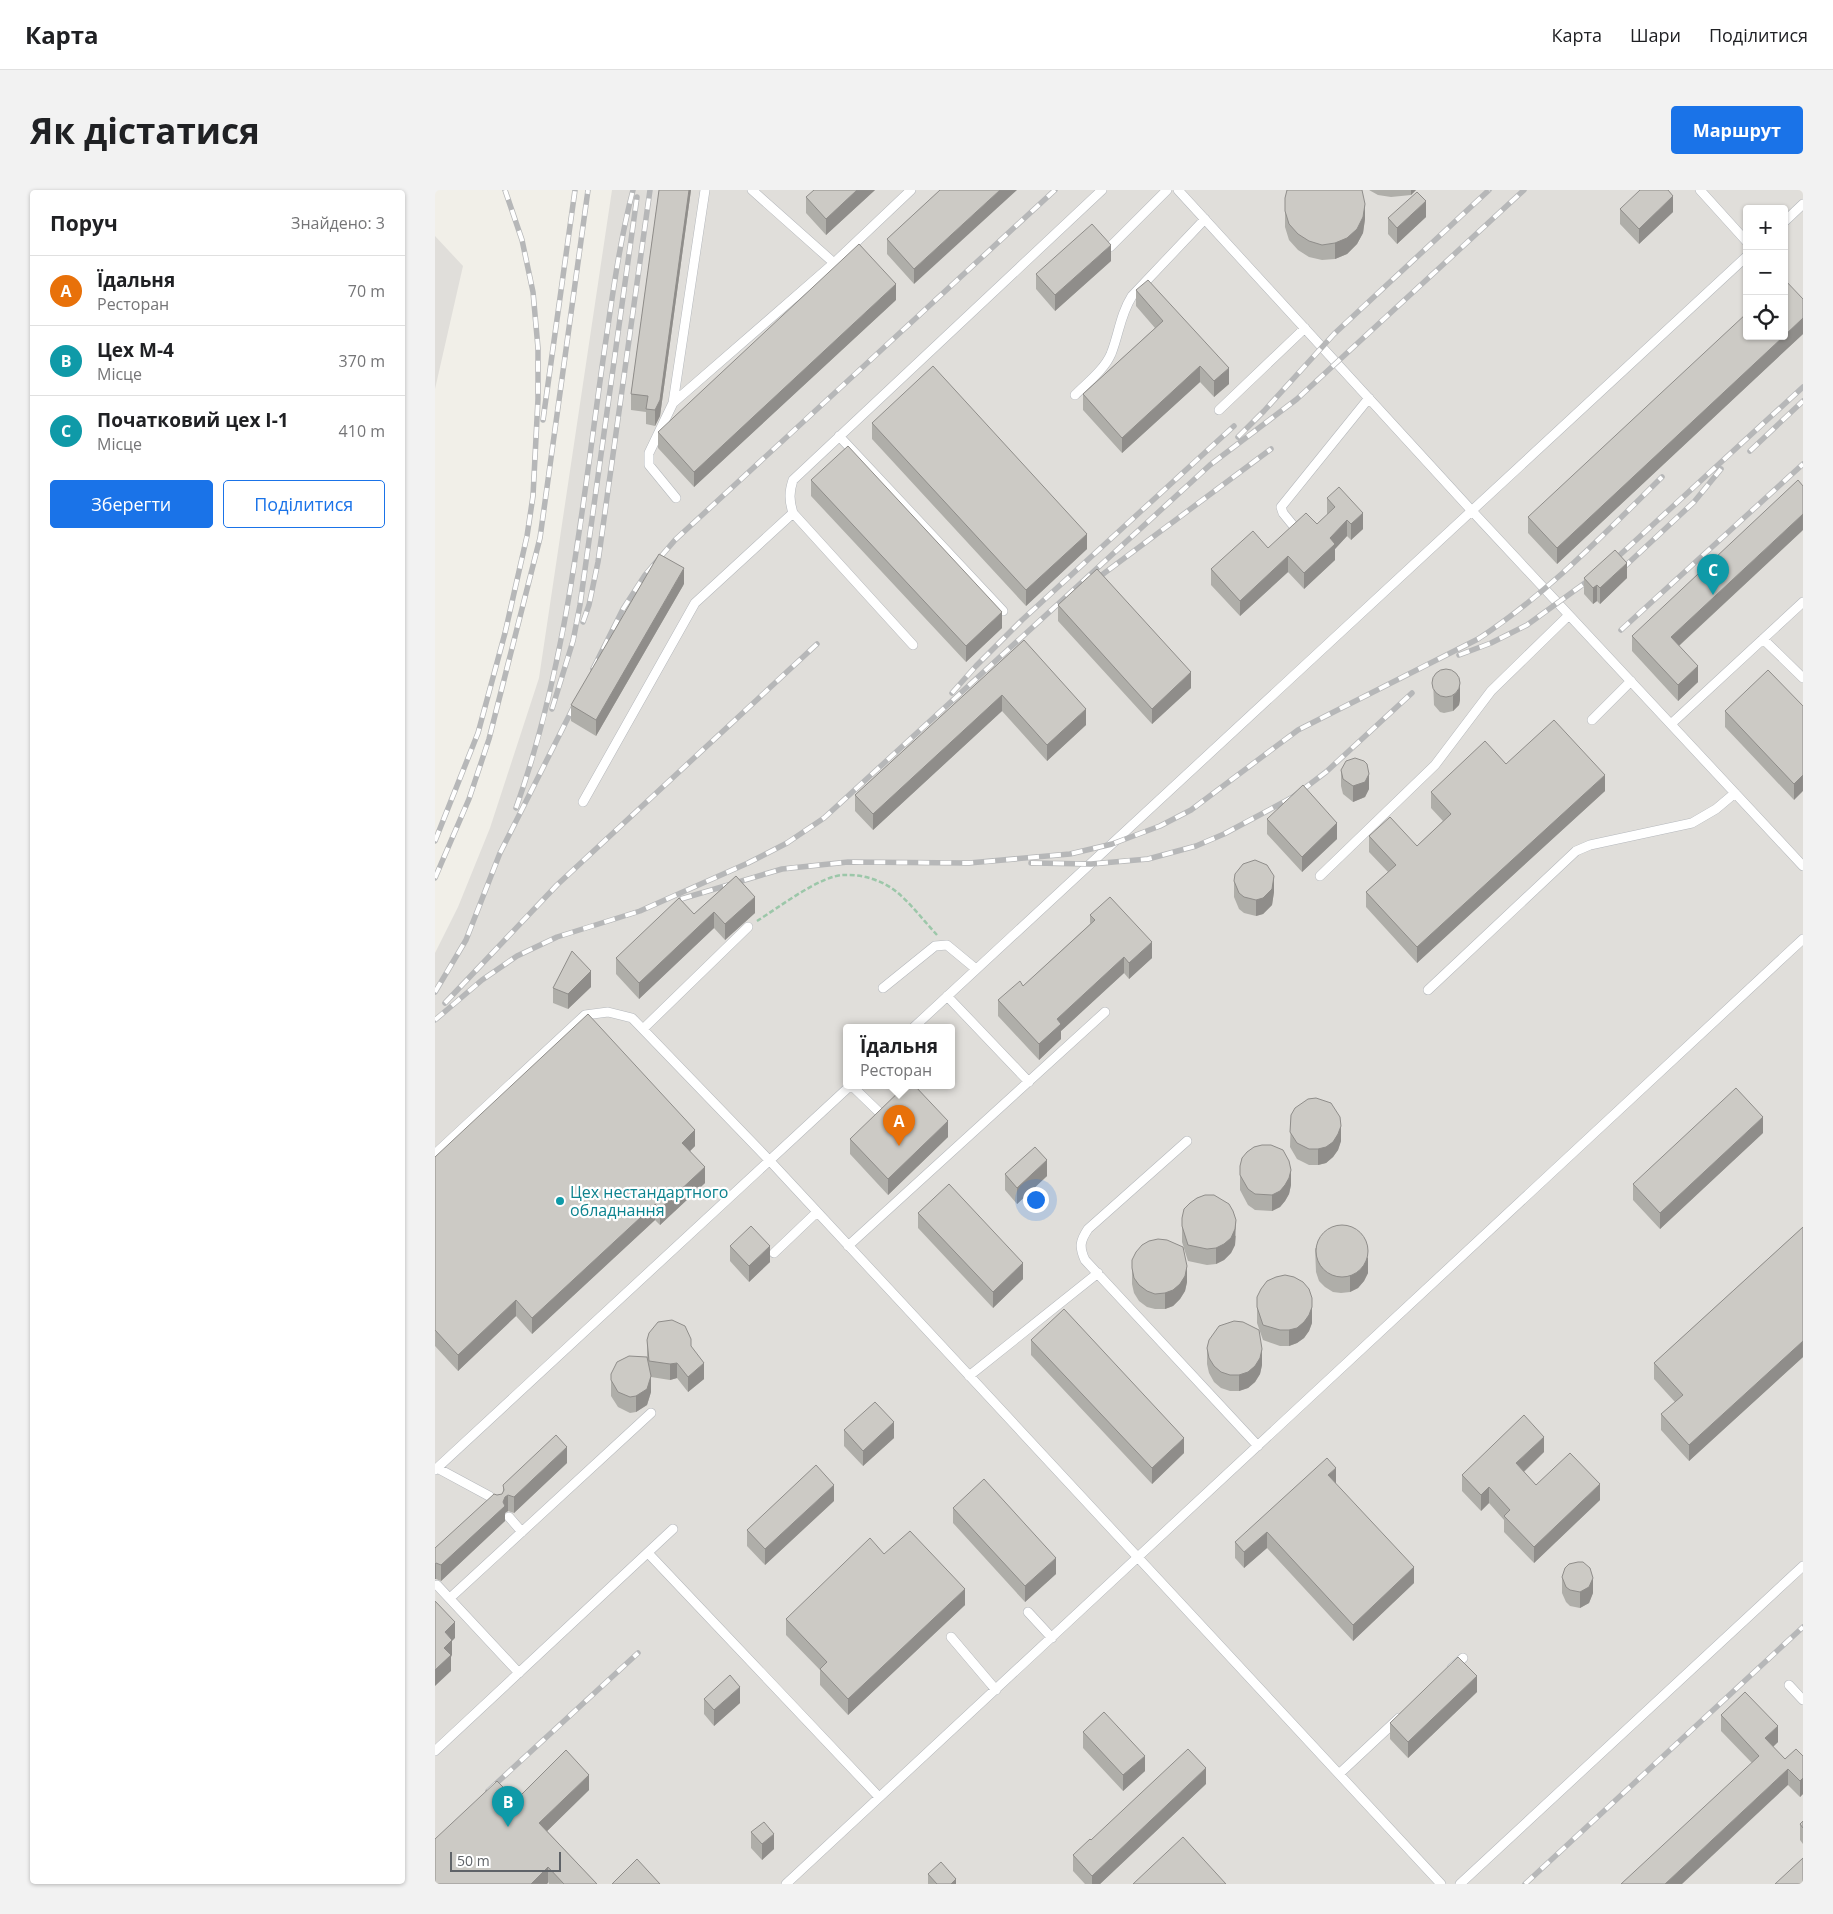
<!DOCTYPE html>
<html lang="uk">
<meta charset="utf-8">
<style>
:root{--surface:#fff;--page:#f2f2f2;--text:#202124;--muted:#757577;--line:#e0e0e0;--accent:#1a73e8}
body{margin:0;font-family:"Open Sans",sans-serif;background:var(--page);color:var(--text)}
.controls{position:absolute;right:15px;top:15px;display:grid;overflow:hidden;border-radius:5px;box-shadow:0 1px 4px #0004}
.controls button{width:45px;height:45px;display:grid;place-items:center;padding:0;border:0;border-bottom:1px solid var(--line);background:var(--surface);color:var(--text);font:25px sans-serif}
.scale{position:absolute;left:15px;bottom:12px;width:111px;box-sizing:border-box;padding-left:5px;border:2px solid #5f6368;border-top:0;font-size:14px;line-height:18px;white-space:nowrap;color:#5f6368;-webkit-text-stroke:4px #fff;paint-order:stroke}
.you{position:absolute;left:600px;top:1009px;width:18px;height:18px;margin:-12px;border:4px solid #fff;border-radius:50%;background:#1a73e8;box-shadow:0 0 0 8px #1a73e833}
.badge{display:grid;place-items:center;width:32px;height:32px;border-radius:50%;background:var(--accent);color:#fff;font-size:16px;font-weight:700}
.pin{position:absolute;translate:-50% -41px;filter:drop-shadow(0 1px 2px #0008)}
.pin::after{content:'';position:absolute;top:26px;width:18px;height:15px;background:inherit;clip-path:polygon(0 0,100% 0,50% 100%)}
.popup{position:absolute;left:408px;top:834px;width:112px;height:65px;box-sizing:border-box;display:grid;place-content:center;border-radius:5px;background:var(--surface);filter:drop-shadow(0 1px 4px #0005);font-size:16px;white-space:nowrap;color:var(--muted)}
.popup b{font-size:19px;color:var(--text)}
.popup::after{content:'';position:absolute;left:50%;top:100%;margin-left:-10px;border:10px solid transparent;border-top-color:var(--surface)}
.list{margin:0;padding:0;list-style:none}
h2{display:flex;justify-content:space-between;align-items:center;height:65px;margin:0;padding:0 20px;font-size:21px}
h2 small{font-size:16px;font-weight:400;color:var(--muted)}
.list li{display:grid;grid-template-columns:32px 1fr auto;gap:15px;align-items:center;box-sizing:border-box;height:70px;padding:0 20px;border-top:1px solid var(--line)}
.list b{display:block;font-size:19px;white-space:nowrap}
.list p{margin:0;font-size:16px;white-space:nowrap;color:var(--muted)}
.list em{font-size:16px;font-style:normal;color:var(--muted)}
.actions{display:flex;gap:10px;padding:15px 20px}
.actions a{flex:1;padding:11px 0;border:1px solid var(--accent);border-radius:5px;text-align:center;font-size:18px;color:var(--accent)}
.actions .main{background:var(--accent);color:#fff}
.icon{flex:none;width:28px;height:28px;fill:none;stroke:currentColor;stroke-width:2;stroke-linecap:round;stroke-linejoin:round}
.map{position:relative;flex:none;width:1368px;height:1694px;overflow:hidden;border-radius:5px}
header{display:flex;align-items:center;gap:30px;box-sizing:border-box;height:70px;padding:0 25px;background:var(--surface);border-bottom:1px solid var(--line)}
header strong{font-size:24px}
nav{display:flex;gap:28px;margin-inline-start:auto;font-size:18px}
.intro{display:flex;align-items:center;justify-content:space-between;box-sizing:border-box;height:120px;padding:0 30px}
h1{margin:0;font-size:35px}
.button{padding:12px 22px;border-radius:5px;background:var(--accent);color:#fff;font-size:18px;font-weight:700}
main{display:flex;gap:30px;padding:0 30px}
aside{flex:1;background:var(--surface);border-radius:5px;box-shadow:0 1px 4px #0004}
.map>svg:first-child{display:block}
</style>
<header>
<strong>Карта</strong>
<nav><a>Карта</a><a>Шари</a><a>Поділитися</a></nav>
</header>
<div class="intro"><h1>Як дістатися</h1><a class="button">Маршрут</a></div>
<main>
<aside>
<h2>Поруч<small>Знайдено: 3</small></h2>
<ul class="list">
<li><span class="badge" style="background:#e8710a">A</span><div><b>Їдальня</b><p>Ресторан</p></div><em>70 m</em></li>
<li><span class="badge" style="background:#0f9aa8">B</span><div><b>Цех М-4</b><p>Місце</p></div><em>370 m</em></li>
<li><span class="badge" style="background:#0f9aa8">C</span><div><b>Початковий цех І-1</b><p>Місце</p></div><em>410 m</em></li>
</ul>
<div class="actions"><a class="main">Зберегти</a><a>Поділитися</a></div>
</aside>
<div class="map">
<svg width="1368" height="1694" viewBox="0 0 1368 1694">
<rect width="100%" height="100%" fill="#f1efe8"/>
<path fill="#e0deda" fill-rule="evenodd" d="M177,0H1368V1694H0V763L23,717L55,638L104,488ZM1312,19H1349V146H1312ZM412,837H516V895H412Z
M0,46L28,76L0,199Z"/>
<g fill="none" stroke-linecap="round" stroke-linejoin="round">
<g stroke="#b5b8bc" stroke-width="10">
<path id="lane" d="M317,0L399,73
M743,0L1037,321L1368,676
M1265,0L1312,52
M1349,32L1368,14
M675,57L732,0
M640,205C652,193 669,180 676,164C684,144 685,125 697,106L770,29
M238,213L270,0
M784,220L870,138
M404,246L568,421
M241,308L214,275V263L238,213L399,73L476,0
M861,339L848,323L846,317L934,208
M1328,449L1368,488
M478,455L358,323C354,310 354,302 358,290L667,0
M1157,530L1196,491
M1236,534L1368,412
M148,612L260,413L358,323
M885,686L1000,575L1056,501L1134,425
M448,798L500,756L512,755L541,779
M993,800L1141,661L1155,655L1257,633L1281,619L1300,603
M512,806L594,892
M479,837L1312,66
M208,839L313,737
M416,895L448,926
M752,951L653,1039C645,1051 644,1057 650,1070L823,1256
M0,964L150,825L173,822L197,828L335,971L1006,1694
M413,1056L670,822
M339,1063L382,1022
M534,1186L663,1083
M2,1278L54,1306L63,1315
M0,1280L416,895
M74,1327L87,1342
M213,1363L444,1607
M2,1395L84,1483
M15,1408L216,1223
M593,1422L617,1448
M516,1447L561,1500
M1017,1478L1028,1468
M1354,1495L1368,1510
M0,1561L238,1339
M904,1584L964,1528
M351,1694L1368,749
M1025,1694L1368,1376"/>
</g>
<path stroke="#9cc7a9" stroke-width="2.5" stroke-dasharray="5 2.5" stroke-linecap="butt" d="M322,731C343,718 386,685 409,685C428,684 449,691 463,703C477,715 489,731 502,745"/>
<use href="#lane" stroke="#fff" stroke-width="9"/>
<g stroke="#b6b7b8" stroke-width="5.5">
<path id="rail" d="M108,230L140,0
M803,247L829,221L899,144L1054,0
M1315,261L1368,211
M1175,374L1368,197
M1187,379L1259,312L1286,279
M656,393L836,259
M148,432L154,415L163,372L215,0
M1186,440L1368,274
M1024,465L1056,453L1092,435L1161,385
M158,479L188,419L210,385L240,350L620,0
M517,503L541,476L587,430L799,236
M117,519L138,451L145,415L202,7
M81,618C133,472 147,316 169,163C177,109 184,54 198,0
M0,651L43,543L70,443L92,346L98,306L103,209V158L98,102L87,50L70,0
M596,673L656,674L713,669L761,656L789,644L858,607L891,582L977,503
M0,688L34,609L54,549L105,348L153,0
M246,709L347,679L413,672L534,673L635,664L677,654L725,636L756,620L863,540L1043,449C1112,404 1169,344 1227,287
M0,802L31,750L65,663L142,510
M10,813L122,695L382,454
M0,830L47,790L82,766L122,747L205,721L313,673L352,653L389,628L775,275L862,209L1089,0
M53,1601L203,1463
M1090,1694L1368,1437"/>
</g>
<use href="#rail" stroke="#fff" stroke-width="4" stroke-dasharray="11" stroke-linecap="butt"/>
</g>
<path fill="#afaea9" d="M224,0H256L225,226L220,236L211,234V222L196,220V204Z
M440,0L391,45L371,23V7Z
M505,0L479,94L452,64V49Z
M934,0H981L976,5L956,7L943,5Z
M850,8L930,29L928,43L922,54L912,64L900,69L887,70L874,67L863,60L854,50L850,37Z
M1185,19L1238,22L1204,54L1185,34Z
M991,27L962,54L953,44V28Z
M676,71L620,121L601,99V84Z
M701,100L794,194L779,207L765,192L687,263L648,220V204L720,138L701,116Z
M1368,109V144L1122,374L1093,343V327Z
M461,110L259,297L223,258V242Z
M437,233L652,359L591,416L437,249Z
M376,290L567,438L531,472L376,306Z
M892,308L928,339L916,350L912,346L900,359V370L869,399L853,382L805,426L776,395V379L833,358L882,334L892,325Z
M1368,340L1244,456L1263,492L1243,511L1197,461V446Z
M1149,388H1192L1165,414L1162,411L1158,414L1149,404Z
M249,394L161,546L136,531V515Z
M623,415L756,498L717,534L623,431Z
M589,450L651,535L612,571L567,521L438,640L420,621V605Z
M998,490L1025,510L1024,515L1018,521L1009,523L1005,522L999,515Z
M1368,516L1359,610L1290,537V521Z
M1071,574L1170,601L982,773L931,717V702L953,682L934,662V646L982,656L1008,631L996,618V602Z
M906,580L934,599L930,607L918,612L908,604L906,596Z
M832,629L902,649L867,682L832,644Z
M301,686L320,723L290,750L279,738L204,809L181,784V768L259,724Z
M799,691L839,702L837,715L828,724L821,726L809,723L804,719L799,707Z
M655,725L717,768L694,789L689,783L626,841V849L604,870L563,826V810L588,796L655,734Z
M156,797L133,819L118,813V798Z
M856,925L906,951L903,960L898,967L891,973L883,975H874L862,969L855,957Z
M1328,943L1225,1039L1198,1010V994Z
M513,947L453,1005L415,964V949Z
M260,956L255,961L270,993L225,1035L220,1030L97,1144L81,1126L23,1181L0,1156V967Z
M805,976L856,995L854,1004L850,1011L845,1017L837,1021L820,1020L813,1015L805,1000Z
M570,984L612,986L582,1014L570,1000Z
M483,1023L588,1089L558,1118L483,1038Z
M747,1028L801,1046L800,1055L796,1063L789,1070L781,1074L772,1075L753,1071L747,1052Z
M1368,1037V1167L1254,1271L1226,1240V1224L1240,1212L1219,1189V1173Z
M295,1056L335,1072L314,1092L295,1071Z
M880,1058L933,1083L929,1091L923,1098L915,1102L906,1103L898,1102L890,1097L884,1091L881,1082Z
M697,1078L752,1092L750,1101L745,1109L738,1116L730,1119H720L712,1117L704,1111L699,1103L697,1094Z
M822,1107L877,1133L874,1141L869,1148L862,1153L854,1156H845L828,1150L822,1133Z
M212,1150L256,1157L269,1189L253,1202L242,1188L235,1190L216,1187V1202L212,1215L201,1222L195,1223L183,1217L176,1206V1184L212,1167Z
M596,1150L749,1263L717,1294L596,1165Z
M772,1158L827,1175L825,1184L820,1192L813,1198L804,1201H795L786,1198L779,1192L774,1183L772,1174Z
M409,1240L459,1248L428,1276L409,1256Z
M1109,1262L1089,1282L1101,1295L1165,1310L1099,1373L1069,1342V1330L1054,1313L1046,1321L1027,1301V1285Z
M132,1273L79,1323L73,1321L70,1323V1331L6,1391L1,1389L0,1358L62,1305L67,1304L68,1303V1295Z
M901,1294L979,1393L918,1451L832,1358L809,1378L800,1368V1352Z
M399,1311L330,1375L312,1356V1340Z
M518,1318L621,1384L590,1412L518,1333Z
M449,1364L530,1415L413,1525L385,1495V1480L351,1445V1429Z
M1127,1387L1158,1403L1154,1413L1145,1418L1135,1416L1131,1412L1127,1403Z
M1042,1502L973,1568L955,1549V1533Z
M269,1509L305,1513L279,1536L269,1524Z
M1286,1525L1343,1552L1338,1557L1350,1569L1368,1566V1604L1365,1607L1353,1595L1317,1573L1286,1541Z
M648,1542L710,1581L688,1601L648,1558Z
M771,1594L665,1694H650L638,1681V1665L656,1650Z
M154,1600L112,1641L162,1694H114L81,1610Z
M1368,1631V1654L1365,1650V1634Z
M316,1642L339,1659L327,1670L316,1658Z
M493,1684L521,1694H493Z"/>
<path fill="#8f8d8a" d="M254,0H256L225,226L220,236V220Z
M422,0H440L391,45V29Z
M565,0H582L479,94V79Z
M976,0H981L976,5Z
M1238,6V22L1204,54V39Z
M991,11V27L962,54V38Z
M930,14V29L928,43L922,54L912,64L900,69V53Z
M676,55V71L620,121V105Z
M461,94V110L259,297V282Z
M1368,128V144L1122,374V358Z
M765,176V192L687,263V248Z
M794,178V194L779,207V191Z
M928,323V339L916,350V334Z
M1368,324V340L1236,463V447Z
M912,330V346L900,359V370L869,399V383L895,348Z
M652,344V359L591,416V400Z
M853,366V382L805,426V411Z
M1192,373V388L1165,414V398Z
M249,378V394L161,546V530Z
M1162,395V411L1158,414V398Z
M567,422V438L531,472V456Z
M1263,476V492L1243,511V495Z
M756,482V498L717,534V519Z
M1025,494V510L1024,515L1018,521V506Z
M567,505V521L438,640V624Z
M651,519V535L612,571V555Z
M934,584V599L930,607L918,612V596Z
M1170,585V601L982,773V757Z
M1368,585V601L1359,610V594Z
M902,633V649L867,682V667Z
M839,686V702L837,715L828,724L821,726V710Z
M320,707V723L290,750V734Z
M279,722V738L204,809V793Z
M717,752V768L694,789V773Z
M689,767V783L626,841V849L604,870V854L622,829Z
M156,781V797L133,819V804Z
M1328,927V943L1225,1039V1023Z
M513,931V947L453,1005V989Z
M906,936V951L903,960L898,967L891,973L883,975V959Z
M260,940V956L247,969V953Z
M612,970V986L582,1014V998Z
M270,977V993L225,1035V1019Z
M856,980V995L854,1004L850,1011L845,1017L837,1021V1005Z
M220,1014V1030L97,1144V1128Z
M801,1030L800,1055L796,1063L789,1070L781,1074V1058Z
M335,1056V1072L314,1092V1076Z
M933,1067V1083L929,1091L923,1098L915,1102V1086Z
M588,1073V1089L558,1118V1102Z
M752,1076V1092L750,1101L745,1109L738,1116L730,1119V1103Z
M81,1110V1126L23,1181V1165Z
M877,1117V1133L874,1141L869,1148L862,1153L854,1156V1140Z
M1368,1151V1167L1254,1271V1255Z
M827,1159V1175L825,1184L820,1192L813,1198L804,1201V1185Z
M242,1173V1188L235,1190V1174Z
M269,1173V1189L253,1202V1187Z
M216,1186V1202L212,1215L201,1222V1206Z
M459,1232V1248L428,1276V1261Z
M1109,1247V1262L1081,1289V1273Z
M749,1248V1263L717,1294V1278Z
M132,1257V1273L79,1323V1307Z
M901,1278V1294L893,1285Z
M1165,1294V1310L1099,1373V1357Z
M399,1295V1311L330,1375V1359Z
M1054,1297V1313L1046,1321V1305Z
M73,1305V1321L70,1323V1331L6,1391V1375L68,1312L70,1307Z
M832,1342V1358L809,1378V1362Z
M621,1368V1384L590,1412V1396Z
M1,1373V1389H0V1374Z
M979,1377V1393L918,1451V1435Z
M1158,1388V1403L1154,1413L1145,1418V1402Z
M530,1399V1415L413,1525V1509Z
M20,1432V1448L17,1451V1465L16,1467V1481L0,1496V1480L9,1458L10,1442Z
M1042,1486V1502L973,1568V1552Z
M305,1497V1513L279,1536V1520Z
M1343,1536V1552L1330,1564V1548Z
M710,1566V1581L688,1601V1585Z
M771,1578V1594L665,1694H657V1686Z
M1353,1579V1595L1247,1694H1230Z
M154,1585V1600L104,1649V1633Z
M1368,1588V1604L1365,1607V1591Z
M339,1644V1659L327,1670V1654Z
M113,1677V1693L112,1694H96Z
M521,1689V1694H516Z"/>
<path fill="#cccac5" stroke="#8f8d8a" d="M224,0H254L225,210L220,220L211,219L213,206L196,204Z
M379,0H422L391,29L371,7Z
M505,0H565L479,79L452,49Z
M852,0H927L930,14L928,27L922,39L912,48L900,53L887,55L874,51L863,44L854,34L850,21V8Z
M1205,0H1233L1238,6L1204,39L1185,19Z
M982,2L991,11L962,38L953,28Z
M657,34L676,55L620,105L601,84Z
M424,54L461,94L259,282L223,242Z
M1349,89L1368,109V128L1349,146Z
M713,90L794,178L779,191L765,176L687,248L648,204L728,131L701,100Z
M1312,123V146H1349L1122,358L1093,327Z
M498,176L652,344L591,400L437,233Z
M413,256L567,422L531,456L376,290Z
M1363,290L1368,296V324L1236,447L1263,476L1243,495L1197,446Z
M904,297L928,323L916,334L912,330L895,348L900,354L869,383L853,366L805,411L776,379L818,341L833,358L871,323L882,334L900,317L892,308Z
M1180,360L1192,373L1165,398L1162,395L1158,398L1149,388Z
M224,364L249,378L161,530L136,515Z
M662,379L756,482L717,519L623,415Z
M589,450L651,519L612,555L567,505L438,624L420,605Z
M997 493a14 14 0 1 1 28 0a14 14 0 1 1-28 0Z
M1333,480L1368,516V585L1359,594L1290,521Z
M1119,530L1170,585L982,757L931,702L961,675L934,646L955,627L982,656L1016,624L996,602L1050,551L1071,574Z
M920,568L929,571L932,574L934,584L930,592L918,596L908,589L906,580L911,571Z
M868,595L902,633L867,667L832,629Z
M820,670L832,675L839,686L837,699L828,708L821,710L809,707L804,703L799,691L800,684L808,674Z
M301,686L320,707L290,734L279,722L204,793L181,768L244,708L259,724Z
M675,707L717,752L694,773L689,767L622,829L626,834L604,854L563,810L585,791L588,796L660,730L655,725Z
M137,761L156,781L133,804L118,798Z
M153,824L260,940L247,953L270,977L225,1019L220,1014L97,1128L81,1110L23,1165L0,1140V967Z
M471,895H479L513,931L453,989L415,949Z
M1301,898L1328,927L1225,1023L1198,994Z
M881,908L896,913L905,927L906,936L903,944L898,952L891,957L883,959H874L862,953L855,942L856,925L860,918L873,909Z
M827,955H836L848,960L854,971L856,980L854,988L850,995L845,1001L837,1005L820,1004L813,999L805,985V976L807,968L812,962L819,957Z
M600,957L612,970L582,998L570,984Z
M514,994L588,1073L558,1102L483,1023Z
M770,1005H779L794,1014L798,1021L801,1030L800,1039L796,1048L789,1054L781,1058L772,1059L753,1055L747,1036V1028L749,1019L755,1013L762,1008Z
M881 1061a26 26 0 1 1 52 0a26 26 0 1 1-52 0Z
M316,1036L335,1056L314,1076L295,1056Z
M1368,1037V1151L1254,1255L1226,1224L1248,1205L1219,1173Z
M723,1049L732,1050L748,1057L752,1076L750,1086L745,1094L738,1100L730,1103L720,1104L712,1101L704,1095L699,1088L697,1078V1070L701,1062L707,1055L714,1051Z
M850,1085L859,1087L868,1092L874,1099L877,1108V1117L874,1125L869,1132L862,1138L854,1140H845L828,1135L822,1117V1107L826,1099L832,1091L841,1087Z
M629,1119L749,1248L717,1278L596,1150Z
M237,1130L250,1136L256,1149V1156L269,1173L253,1187L242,1173L235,1174L214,1171L212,1150L214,1143L223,1132Z
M799,1131L808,1132L824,1140L827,1159L825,1168L820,1176L813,1182L804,1185H795L786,1182L779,1176L774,1168L772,1158L774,1150L784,1136Z
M194,1166L212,1167L216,1186L212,1199L201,1206L195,1207L183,1202L176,1190V1184L182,1172Z
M440,1212L459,1232L428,1261L409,1240Z
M1089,1225L1109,1247L1081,1273L1101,1295L1135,1263L1165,1294L1099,1357L1069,1326L1075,1320L1054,1297L1046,1305L1027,1285Z
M121,1245L132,1257L79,1307L73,1305L70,1307L68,1312L70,1316L6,1375L1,1373L0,1374V1358L59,1304L62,1305L67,1304L69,1300L68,1295Z
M892,1268L901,1278L893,1285L979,1377L918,1435L832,1342L809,1362L800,1352Z
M381,1275L399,1295L330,1359L312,1340Z
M549,1289L621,1368L590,1396L518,1318Z
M475,1341L530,1399L413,1509L385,1479L392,1472L351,1429L435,1348L449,1364Z
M1143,1372H1148L1155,1378L1158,1388L1154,1397L1145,1402L1135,1400L1131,1397L1127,1387L1130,1378L1134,1374Z
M0,1411L20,1432L10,1442L17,1450L9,1458L16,1465L0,1480Z
M1023,1467L1042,1486L973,1552L955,1533Z
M295,1485L305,1497L279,1520L269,1509Z
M1310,1502L1343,1536L1330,1548L1350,1569L1361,1559L1368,1566V1588L1365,1591L1353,1579L1230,1694H1186L1324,1566L1286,1525Z
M669,1522L710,1566L688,1585L648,1542Z
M753,1559L771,1578L657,1686L638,1665L655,1649L656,1650Z
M131,1560L154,1585L104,1633L162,1694H129L113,1677L96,1694H0V1649L62,1591L81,1610Z
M1368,1631V1638L1365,1634Z
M329,1632L339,1644L327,1654L316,1642Z
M748,1647L791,1694H698Z
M1368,1668V1694H1340Z
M202,1669L225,1694H177Z
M506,1672L521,1689L516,1694H502L493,1684Z"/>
<circle fill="#0f9aa8" stroke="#fff" stroke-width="2" cx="125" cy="1011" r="5"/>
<g text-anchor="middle" stroke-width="4.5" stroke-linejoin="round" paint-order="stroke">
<g font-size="16" fill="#0d838f" stroke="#fff" text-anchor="start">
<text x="135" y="1008">Цех нестандартного<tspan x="135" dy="18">обладнання</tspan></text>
</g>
</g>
</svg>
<div class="controls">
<button>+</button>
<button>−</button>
<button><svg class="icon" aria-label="locate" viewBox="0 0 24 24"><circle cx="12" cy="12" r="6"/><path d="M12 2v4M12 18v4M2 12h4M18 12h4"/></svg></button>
</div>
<div class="scale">50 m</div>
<div class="you"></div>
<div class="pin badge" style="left:464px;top:956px;background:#e8710a">A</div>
<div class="popup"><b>Їдальня</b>Ресторан</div>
<div class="pin badge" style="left:73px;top:1637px;background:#0f9aa8">B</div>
<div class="pin badge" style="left:1278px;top:405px;background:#0f9aa8">C</div>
</div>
</main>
